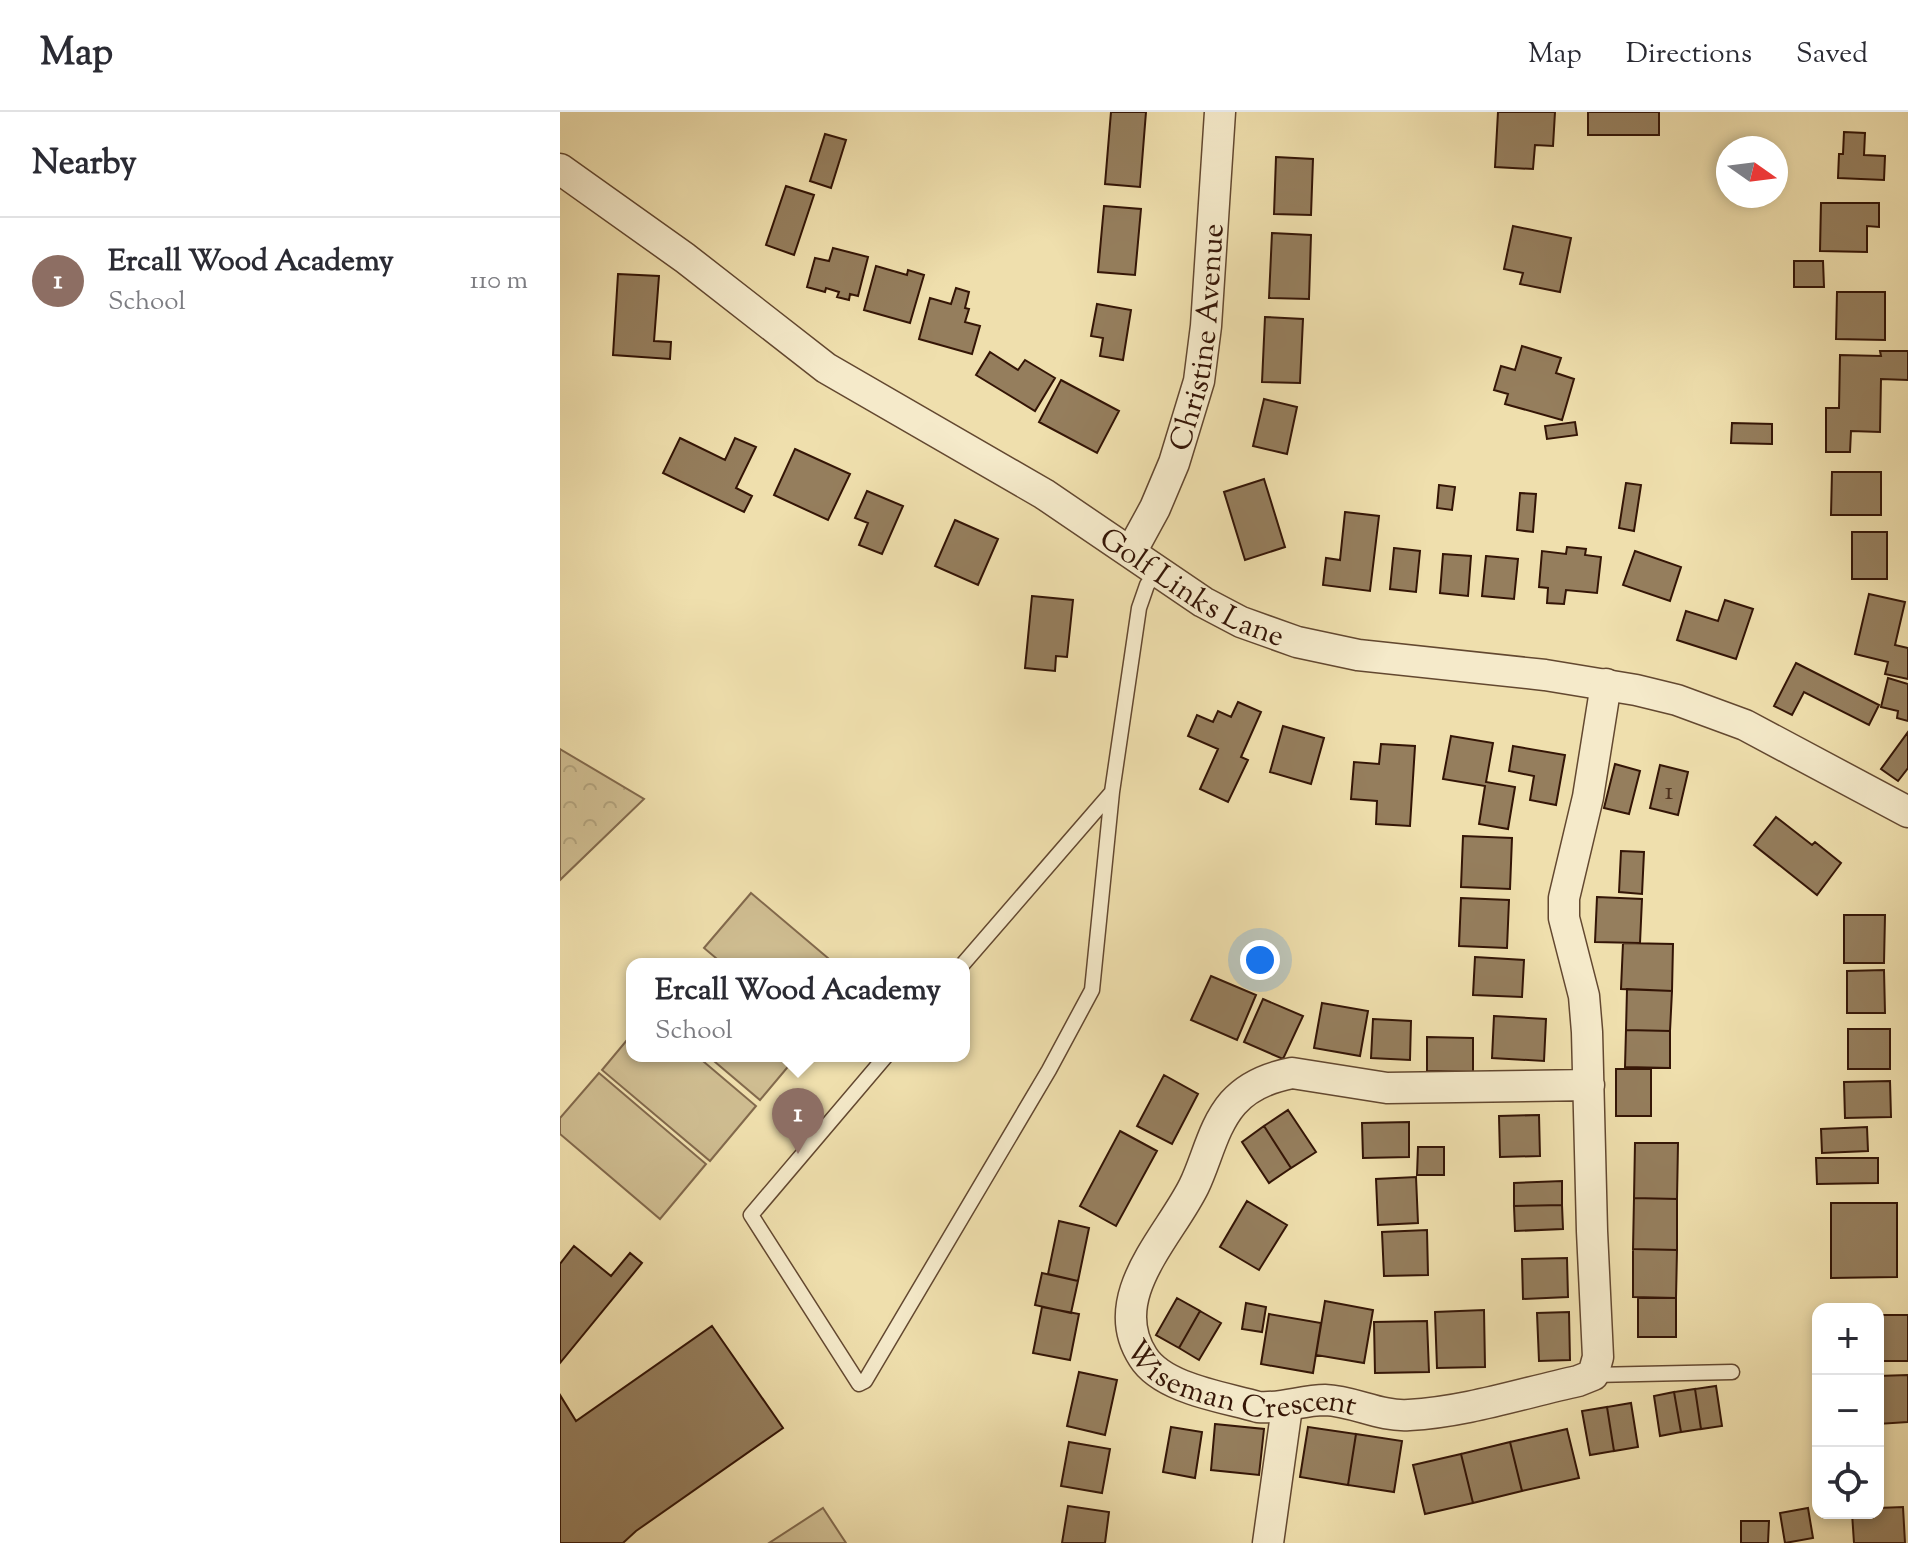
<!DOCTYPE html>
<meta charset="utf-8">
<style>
:root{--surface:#fff;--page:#f7f7f7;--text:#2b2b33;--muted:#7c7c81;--line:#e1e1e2;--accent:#7c3aed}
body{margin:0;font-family:"Sorts Mill Goudy",serif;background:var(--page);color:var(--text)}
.controls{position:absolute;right:24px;bottom:24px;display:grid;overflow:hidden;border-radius:16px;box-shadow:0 4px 12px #0003}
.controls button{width:72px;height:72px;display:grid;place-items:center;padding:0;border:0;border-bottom:2px solid var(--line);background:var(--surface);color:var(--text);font:40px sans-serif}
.compass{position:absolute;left:1156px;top:24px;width:72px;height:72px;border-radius:50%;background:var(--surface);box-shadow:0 4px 12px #0003;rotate:104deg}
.you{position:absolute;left:700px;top:848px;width:28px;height:28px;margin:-20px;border:6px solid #fff;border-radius:50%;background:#1a73e8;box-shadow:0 0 0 12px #1a73e833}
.badge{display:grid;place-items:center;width:52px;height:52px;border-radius:50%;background:var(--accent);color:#fff;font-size:26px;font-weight:700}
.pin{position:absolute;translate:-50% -66px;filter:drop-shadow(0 2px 4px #0008)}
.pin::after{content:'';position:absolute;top:42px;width:28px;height:24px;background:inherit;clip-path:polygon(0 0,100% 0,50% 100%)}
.popup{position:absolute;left:66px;top:846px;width:344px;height:104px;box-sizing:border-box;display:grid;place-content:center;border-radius:16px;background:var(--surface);filter:drop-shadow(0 2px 6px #0005);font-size:26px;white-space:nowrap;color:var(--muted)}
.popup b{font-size:30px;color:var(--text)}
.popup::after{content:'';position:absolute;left:50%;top:100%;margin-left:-16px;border:16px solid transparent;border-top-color:var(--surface)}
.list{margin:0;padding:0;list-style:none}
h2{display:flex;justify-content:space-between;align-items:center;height:104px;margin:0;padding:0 32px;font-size:34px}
h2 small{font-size:26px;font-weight:400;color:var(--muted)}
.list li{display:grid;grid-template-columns:52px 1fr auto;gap:24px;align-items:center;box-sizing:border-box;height:128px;padding:0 32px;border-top:2px solid var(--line)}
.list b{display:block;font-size:30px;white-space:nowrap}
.list p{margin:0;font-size:26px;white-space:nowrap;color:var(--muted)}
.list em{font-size:26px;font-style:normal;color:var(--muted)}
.icon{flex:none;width:44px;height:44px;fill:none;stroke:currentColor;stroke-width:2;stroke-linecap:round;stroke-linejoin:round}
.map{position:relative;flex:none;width:1348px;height:1431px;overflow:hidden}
header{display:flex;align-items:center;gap:48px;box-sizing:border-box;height:112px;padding:0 40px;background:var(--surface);border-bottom:2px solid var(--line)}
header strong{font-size:38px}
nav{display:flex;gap:44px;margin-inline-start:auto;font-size:28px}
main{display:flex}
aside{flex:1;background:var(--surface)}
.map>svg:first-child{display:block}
</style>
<header>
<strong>Map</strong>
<nav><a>Map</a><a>Directions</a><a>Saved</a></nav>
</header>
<main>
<aside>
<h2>Nearby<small></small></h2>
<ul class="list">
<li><span class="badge" style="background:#8d6e63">1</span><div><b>Ercall Wood Academy</b><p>School</p></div><em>110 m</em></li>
</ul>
</aside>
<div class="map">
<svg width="1348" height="1431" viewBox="0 0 1348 1431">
<defs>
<pattern id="forest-crowns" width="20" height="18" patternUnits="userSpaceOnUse" patternTransform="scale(2)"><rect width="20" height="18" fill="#cfbd91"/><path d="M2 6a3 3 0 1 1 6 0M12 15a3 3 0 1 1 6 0" fill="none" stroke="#b2a27c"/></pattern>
</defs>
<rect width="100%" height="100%" fill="#efdfad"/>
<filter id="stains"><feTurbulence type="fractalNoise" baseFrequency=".0025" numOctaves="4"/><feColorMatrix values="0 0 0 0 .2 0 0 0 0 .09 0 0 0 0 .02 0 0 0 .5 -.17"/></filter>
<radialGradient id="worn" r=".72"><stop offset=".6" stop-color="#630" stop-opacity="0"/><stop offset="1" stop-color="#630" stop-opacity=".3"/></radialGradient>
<path fill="url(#forest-crowns)" stroke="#82694c" stroke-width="2" d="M0,637L84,687L0,768Z"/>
<path fill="#cfbd91" stroke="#82694c" stroke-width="2" d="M191,781L275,852H163L144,836Z
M72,922V944H137L196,994L150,1049L42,958Z
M148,944H237L200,988Z
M39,961L146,1052L100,1107L0,1022V1006Z
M263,1396L286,1431H209Z"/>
<path fill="#957e5d" stroke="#341506" stroke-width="2" d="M551,0H586L580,75L545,72Z
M938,0H995L993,34L975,33L973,57L935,55Z
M1028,0H1099V23H1028Z
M1284,20L1305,21L1304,43L1325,44L1324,68L1278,66L1279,42H1283Z
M265,22L286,28L271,76L250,69Z
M716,45L753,47L751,103L714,102Z
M226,74L254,83L234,143L206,133Z
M1261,91H1319V115L1307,114V140L1260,139Z
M544,94L581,97L575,163L538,160Z
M953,114L1011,126L1000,180L960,172L963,161L944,157Z
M712,121L751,123L749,187L709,186Z
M273,136L308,145L298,184L290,182L289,188L277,185L279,180L266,176L265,180L247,175L255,146L269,149Z
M1234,149H1263L1264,175H1234Z
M316,154L347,163L348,158L364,163L350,211L304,198Z
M58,162L99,164L94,229L111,230L110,247L53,243Z
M396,176L409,180L405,196L409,197L405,210L420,214L412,242L359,227L370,186L391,192Z
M1277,180H1325V228L1276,227Z
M537,192L571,198L563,248L540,244L543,226L531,224Z
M705,205L743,207L740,271L702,270Z
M962,234L1001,246L996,261L1014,267L1002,308L945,292L948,282L934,278L941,254L955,258Z
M1320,239H1348V268L1321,267L1320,320L1291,319L1290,340H1266V296H1279L1280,243L1321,244Z
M430,240L458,258L465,248L495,266L475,299L416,263Z
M501,268L559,299L537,341L479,310Z
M704,287L737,295L727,342L693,334Z
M1015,310L1017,323L987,327L985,314Z
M1172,311L1212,312V332L1171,331Z
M120,326L165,348L175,326L196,335L176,376L192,384L184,400L103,361Z
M235,337L290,362L268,408L214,383Z
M1272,360H1321V403H1271Z
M704,367L725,435L685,448L664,380Z
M1066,371L1081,373L1074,419L1059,416Z
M879,373L895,375L892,398L877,396Z
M307,379L343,394L322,442L299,433L308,411L295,406Z
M960,381L976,382L973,420L957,418Z
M785,400L819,404L810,479L763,473L766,446L780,448Z
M395,408L438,427L418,473L375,454Z
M1292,420H1327V467H1292Z
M1007,435L1026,437L1025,443L1041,445L1037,481L1006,478L1004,492L987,491L988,476L979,475L982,439L1006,442Z
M834,436L860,439L856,480L830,477Z
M1075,439L1121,455L1110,489L1063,473Z
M883,442L911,444L908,484L880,481Z
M926,444L958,447L954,487L922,484Z
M1309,482L1345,490L1335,533L1348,536V567L1325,562L1328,550L1295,542Z
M472,484L513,488L507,545L496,544L495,559L465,556Z
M1165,488L1193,497L1176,547L1117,528L1126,499L1158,509Z
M1236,551L1319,593L1309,613L1244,580L1232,603L1214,594Z
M1328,566L1348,572V609L1337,606L1338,599L1321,595Z
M678,590L701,600L681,645L688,648L668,690L640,677L658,637L628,624L637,603L653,610L658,599L671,605Z
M723,614L764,626L751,672L710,660Z
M1348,620V656L1338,669L1321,657Z
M891,624L933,631L926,670L955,675L948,717L919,712L925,674L883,667Z
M821,632L855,634L850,714L816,712L817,689L791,687L794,650L819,652Z
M953,634L1005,643L996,693L970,688L974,664L949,659Z
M1055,652L1080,659L1069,702L1044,696Z
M1100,653L1128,660L1118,703L1090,696Z
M1216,705L1252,733L1255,730L1281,751L1257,783L1194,733Z
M903,724L952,726L950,777L901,775Z
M1061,739L1084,740L1082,782L1059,780Z
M1037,785L1082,787L1080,831L1035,830Z
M901,786L949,788L947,836L899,834Z
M1284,803H1325L1324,851H1284Z
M1063,831L1113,832L1112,879L1061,877Z
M915,845L964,848L962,885L913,883Z
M1324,858L1325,901H1287V859Z
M651,864L696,883L677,928L631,908Z
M1067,877L1112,879L1110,919L1066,918Z
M703,887L743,904L723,947L684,930Z
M762,891L808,899L800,944L754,936Z
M934,904L986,907L984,949L932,946Z
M813,907L851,909L850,948L811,946Z
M1288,917H1330V957H1288Z
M1066,918L1110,919V956L1065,955Z
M867,925L913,926V960L867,959Z
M1056,957H1091V1004H1056Z
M604,963L638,982L612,1032L577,1014Z
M1330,969L1331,1005L1285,1006L1284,970Z
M728,998L756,1040L731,1056L704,1014Z
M979,1003L980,1044L940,1045L939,1004Z
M849,1010V1045L803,1046L802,1011Z
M704,1014L731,1056L709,1071L682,1030Z
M1307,1015L1308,1039L1262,1041L1261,1017Z
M560,1019L597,1039L556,1114L520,1094Z
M1075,1031H1118L1117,1087L1074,1086Z
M858,1035H884V1063H857Z
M1256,1046H1318V1071L1257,1072Z
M856,1065L858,1111L818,1113L816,1067Z
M1002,1069V1093L954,1094V1071Z
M1074,1086L1117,1087V1138L1073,1137Z
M687,1089L727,1113L699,1158L660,1135Z
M1271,1091H1337V1165L1271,1166Z
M1002,1093L1003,1117L955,1119L954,1094Z
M499,1109L529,1116L518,1169L488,1162Z
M867,1118L868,1163L824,1164L822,1120Z
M14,1134L51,1164L70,1141L82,1151L0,1251V1152Z
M1073,1137L1117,1138L1116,1186L1073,1185Z
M1007,1146L1008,1185L963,1187L962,1147Z
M482,1161L518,1169L511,1201L475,1193Z
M617,1186L640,1199L619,1236L596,1223Z
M1078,1186H1116V1225H1078Z
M765,1189L813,1198L804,1251L756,1243Z
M686,1191L706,1195L702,1220L682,1217Z
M482,1195L519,1202L510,1248L473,1241Z
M924,1198L925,1255L877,1256L875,1200Z
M640,1199L661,1211L639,1248L619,1236Z
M1009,1200L1010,1248L979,1249L977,1201Z
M709,1202L761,1211L753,1261L701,1252Z
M1318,1203H1348V1249H1318Z
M867,1209L869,1260L815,1261L814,1210Z
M152,1214L223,1316L76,1419L63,1431H0V1283L16,1309Z
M519,1260L557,1268L545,1323L507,1314Z
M1348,1263V1310L1318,1312V1264Z
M1156,1274L1162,1314L1141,1317L1135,1277Z
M1135,1277L1141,1317L1121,1320L1114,1280Z
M1114,1280L1121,1320L1100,1324L1094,1284Z
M1071,1291L1078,1335L1054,1339L1047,1295Z
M1047,1295L1054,1339L1030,1343L1022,1299Z
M655,1312L704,1317L699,1363L651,1358Z
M611,1315L642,1320L635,1366L603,1360Z
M748,1315L796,1322L788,1373L740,1365Z
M1007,1317L1019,1366L962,1379L950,1330Z
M796,1322L842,1329L834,1380L788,1373Z
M509,1330L550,1337L542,1381L501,1374Z
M950,1330L962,1379L913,1391L901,1342Z
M901,1342L913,1391L865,1402L853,1353Z
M508,1394L549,1400L545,1431H502Z
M1343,1395L1345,1431H1294L1292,1401H1318V1396Z
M1248,1396L1253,1426L1225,1431L1220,1401Z
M1181,1409H1209L1208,1431H1181Z"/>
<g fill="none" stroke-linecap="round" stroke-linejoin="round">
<g stroke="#634830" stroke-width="17">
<path id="service" d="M552,680L579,496L587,473L598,458
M326,944L191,1103L299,1272L305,1269L489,958L532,878L552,680L403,852
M1033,1263L1172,1260"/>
</g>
<g stroke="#634830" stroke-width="33">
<g id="minor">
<path id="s1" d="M0,57L125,146L266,256L484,382L643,490L681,510L737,530L798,543L985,563L1076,578L1117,588L1185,613L1348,700"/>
<path id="s2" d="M571,440L595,396L614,351L639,269L646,214L660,0"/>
<path id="s3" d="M1029,973L827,976L732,961C711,965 688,974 673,991C653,1014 647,1047 634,1074C609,1125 544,1185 583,1245C603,1277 664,1285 698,1295C722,1297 742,1288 765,1288C794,1289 820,1305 849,1303C906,1300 963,1281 1018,1269L1033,1263L1038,1245L1032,1119L1027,920L1024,884L1004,806V786L1028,685L1046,572"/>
<path d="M708,1431L727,1295"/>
</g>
</g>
<use href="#service" stroke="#f5eaca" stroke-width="14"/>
<use href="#minor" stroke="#f5eaca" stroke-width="30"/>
</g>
<g text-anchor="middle" stroke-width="6" stroke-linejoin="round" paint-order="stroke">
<g font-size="26" fill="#4c2f1c">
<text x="1109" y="687">1</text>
</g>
<g font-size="30" fill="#341506" stroke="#f5eaca">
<text dy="10" stroke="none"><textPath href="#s2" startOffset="228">Christine Avenue</textPath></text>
<text dy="10" stroke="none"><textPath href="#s1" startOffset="760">Golf Links Lane</textPath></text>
<text dy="10" stroke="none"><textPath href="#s3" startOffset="752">Wiseman Crescent</textPath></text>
</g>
</g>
<rect width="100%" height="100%" filter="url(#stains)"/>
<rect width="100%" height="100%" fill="url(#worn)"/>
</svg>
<div class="controls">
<button>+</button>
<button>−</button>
<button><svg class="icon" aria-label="locate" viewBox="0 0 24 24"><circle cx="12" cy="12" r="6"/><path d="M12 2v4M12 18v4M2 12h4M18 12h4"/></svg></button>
</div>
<svg class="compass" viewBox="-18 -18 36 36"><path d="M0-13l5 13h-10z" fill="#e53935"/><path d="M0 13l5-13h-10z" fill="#7c7c81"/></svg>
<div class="you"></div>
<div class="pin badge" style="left:238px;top:1042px;background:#8d6e63">1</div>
<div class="popup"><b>Ercall Wood Academy</b>School</div>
</div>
</main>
